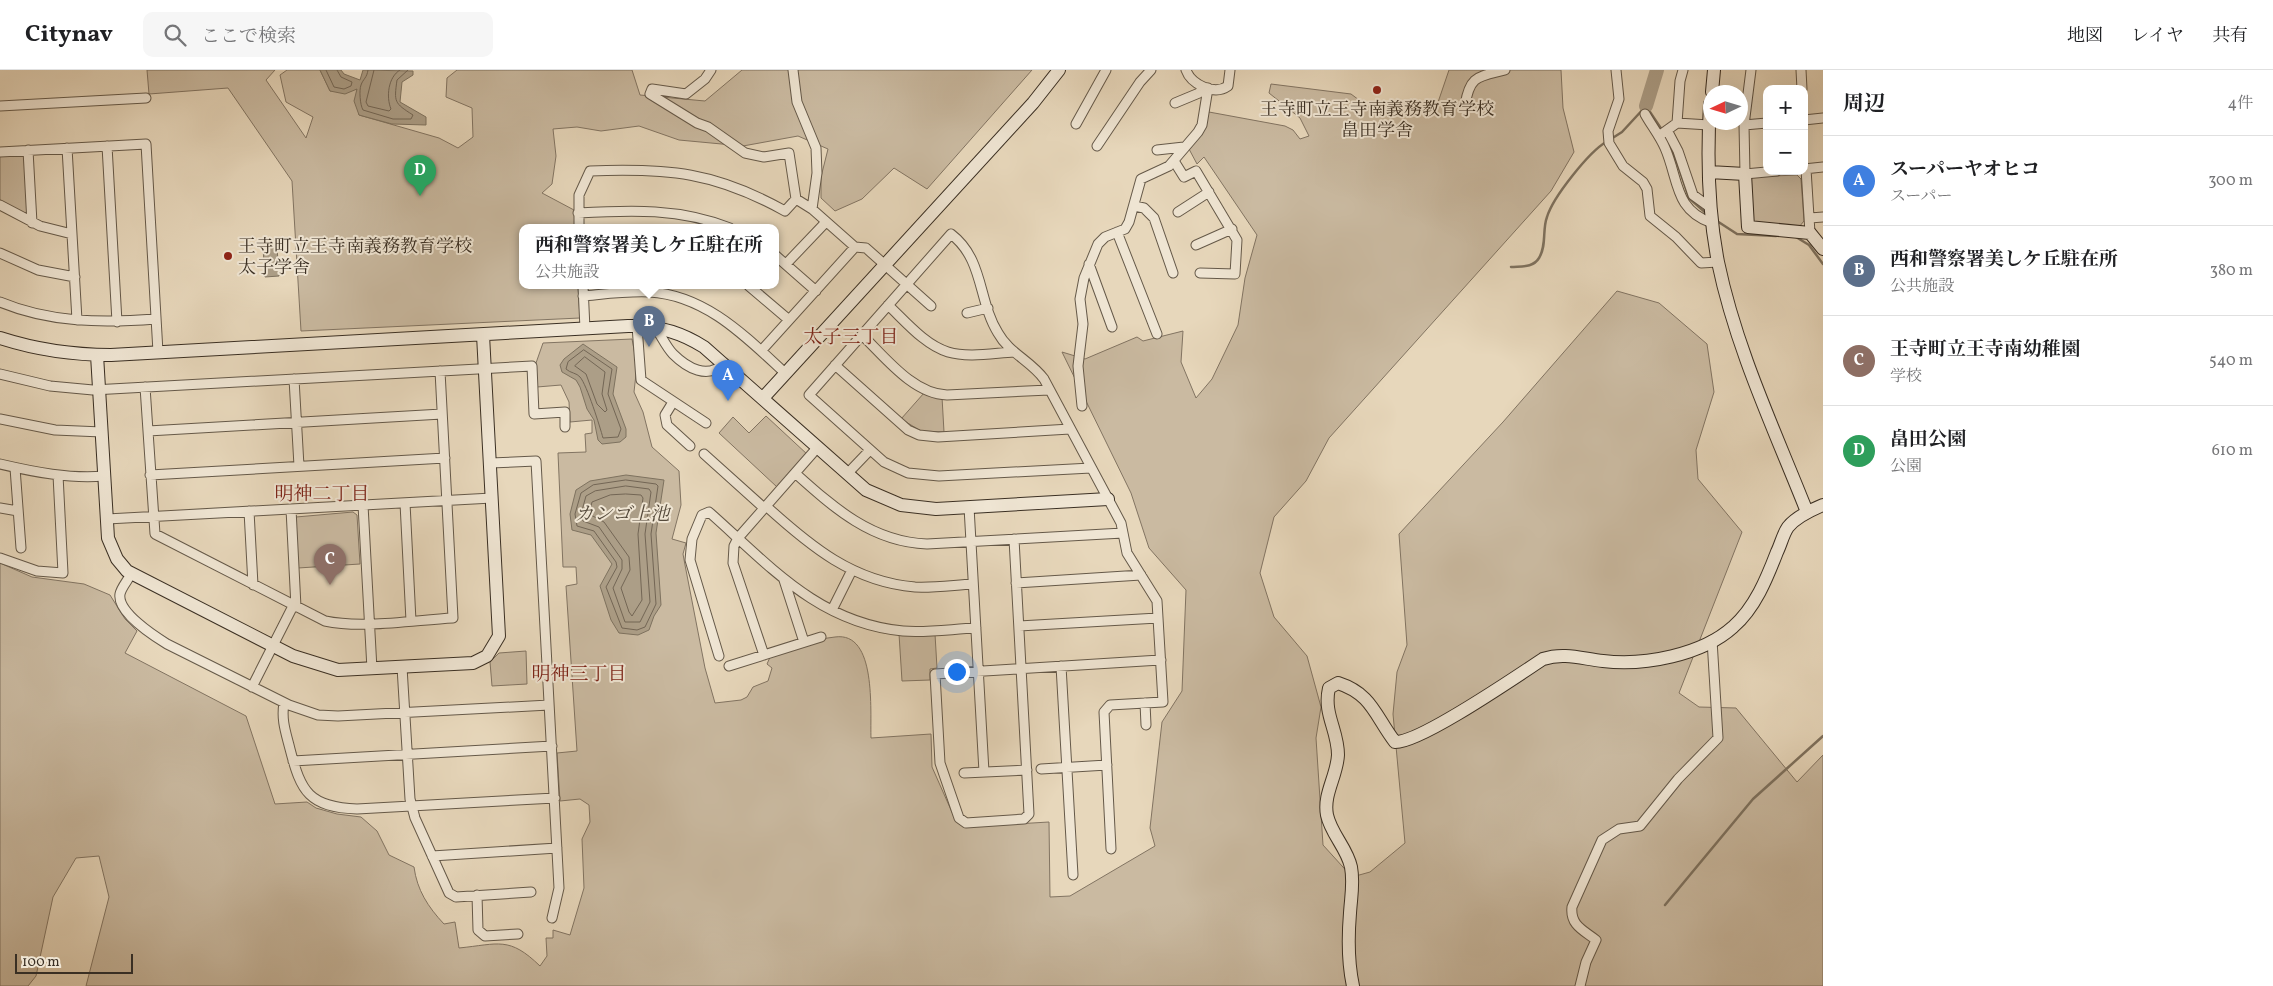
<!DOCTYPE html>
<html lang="ja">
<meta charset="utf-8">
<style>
:root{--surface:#fff;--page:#f6f6f6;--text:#202124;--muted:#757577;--line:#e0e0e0;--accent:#ea580c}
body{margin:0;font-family:Vollkorn,"Noto Serif JP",serif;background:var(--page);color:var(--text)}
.controls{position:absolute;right:15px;top:15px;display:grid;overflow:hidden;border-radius:10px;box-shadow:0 5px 20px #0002}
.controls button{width:45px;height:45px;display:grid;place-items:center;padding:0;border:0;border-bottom:1px solid var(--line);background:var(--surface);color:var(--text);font:25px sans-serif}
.compass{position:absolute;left:1703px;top:15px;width:45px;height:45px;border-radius:50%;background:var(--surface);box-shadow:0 5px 20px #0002;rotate:266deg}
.scale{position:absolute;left:15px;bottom:12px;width:118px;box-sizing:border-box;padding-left:5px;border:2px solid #3a2f23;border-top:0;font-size:14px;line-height:18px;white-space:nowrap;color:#3a2f23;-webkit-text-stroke:4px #efe5d3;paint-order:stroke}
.you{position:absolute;left:956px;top:601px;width:18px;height:18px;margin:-12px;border:4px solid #fff;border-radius:50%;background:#1a73e8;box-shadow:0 0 0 8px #1a73e833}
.badge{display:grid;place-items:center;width:32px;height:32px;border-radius:50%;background:var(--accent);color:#fff;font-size:16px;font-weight:700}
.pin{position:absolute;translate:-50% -41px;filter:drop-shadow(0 1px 2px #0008)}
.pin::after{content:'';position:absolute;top:26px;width:18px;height:15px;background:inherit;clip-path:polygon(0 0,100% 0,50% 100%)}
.popup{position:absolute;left:519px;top:154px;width:260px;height:65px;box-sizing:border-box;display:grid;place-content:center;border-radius:10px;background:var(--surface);filter:drop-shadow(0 1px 4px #0005);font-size:16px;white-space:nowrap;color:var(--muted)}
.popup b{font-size:19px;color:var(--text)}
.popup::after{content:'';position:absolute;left:50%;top:100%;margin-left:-10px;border:10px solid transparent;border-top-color:var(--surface)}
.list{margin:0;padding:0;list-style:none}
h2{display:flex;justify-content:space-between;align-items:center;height:65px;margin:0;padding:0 20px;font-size:21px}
h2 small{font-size:16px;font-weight:400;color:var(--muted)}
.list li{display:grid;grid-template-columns:32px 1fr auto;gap:15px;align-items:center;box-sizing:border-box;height:90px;padding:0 20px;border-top:1px solid var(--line)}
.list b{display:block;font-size:19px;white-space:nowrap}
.list p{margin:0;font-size:16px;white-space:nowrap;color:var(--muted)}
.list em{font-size:16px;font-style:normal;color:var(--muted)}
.icon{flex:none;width:28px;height:28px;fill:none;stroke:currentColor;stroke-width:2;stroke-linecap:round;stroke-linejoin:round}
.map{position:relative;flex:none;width:1823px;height:916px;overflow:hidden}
header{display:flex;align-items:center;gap:30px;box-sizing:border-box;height:70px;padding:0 25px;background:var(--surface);border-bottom:1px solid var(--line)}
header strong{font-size:24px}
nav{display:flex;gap:28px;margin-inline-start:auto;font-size:18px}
.search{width:350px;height:45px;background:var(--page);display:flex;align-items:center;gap:12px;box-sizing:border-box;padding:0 18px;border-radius:10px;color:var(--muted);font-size:19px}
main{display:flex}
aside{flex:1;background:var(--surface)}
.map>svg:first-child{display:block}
</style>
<header>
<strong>Citynav</strong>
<div class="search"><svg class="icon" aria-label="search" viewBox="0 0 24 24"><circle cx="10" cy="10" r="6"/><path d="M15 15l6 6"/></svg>ここで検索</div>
<nav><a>地図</a><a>レイヤ</a><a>共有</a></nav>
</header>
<main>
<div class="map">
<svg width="1823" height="916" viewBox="0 0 1823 916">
<rect width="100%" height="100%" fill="#e7d7bb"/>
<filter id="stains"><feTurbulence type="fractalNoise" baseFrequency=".004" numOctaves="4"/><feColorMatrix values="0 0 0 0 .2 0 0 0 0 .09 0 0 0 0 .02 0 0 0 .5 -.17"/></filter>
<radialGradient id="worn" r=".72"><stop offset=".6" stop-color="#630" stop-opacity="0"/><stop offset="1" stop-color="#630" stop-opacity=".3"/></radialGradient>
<path fill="#cabaa1" stroke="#827462" d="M147,0H275L266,10L306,68L313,47L286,32L280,5L287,0H320L330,21L358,19L359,45L439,68L458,78L473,67L472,38L446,27L447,8L457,0H632L640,25L705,31L742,0H1032L927,119L894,98L862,129L835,141L821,128V107L828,79L798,66L743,76L679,70L639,56L601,61L577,57L553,59L556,86L552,114L542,123L574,140L575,158H523V216H578L580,248L301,261L292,111L228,18L149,24Z
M1449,0H1561L1563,38L1574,82L1551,121L1329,368L1306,411L1274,447L1260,503L1274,547L1307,586L1321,637L1316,668L1323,775L1352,807L1370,802L1405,773L1393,644L1397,602L1407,575L1399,464L1503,352L1617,221L1659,233L1707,274L1714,322L1696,380L1698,409L1742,462L1679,623L1699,637L1736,638L1797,712L1823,685V916H86L109,827L99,786L76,788L53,827L36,906L28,916H0V493L32,507L84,514L110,525L125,549L137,561L125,583L246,646L275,734L307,732L316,738L337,744L361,747L377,761L389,785L414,797C417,820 428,837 444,854L455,852L459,878C499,874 509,866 540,896L547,886L546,868H553V860L570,865L584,818L582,769L590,752L589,735L580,729L560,731L557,683L577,681L566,516L577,514L576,497H563L558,383L586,382L585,364L592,363V350L570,352L569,332L561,315L537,317L536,293L543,273L632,269L637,295L634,322L643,342L652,377L679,401L681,435L672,469L686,473L683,484L685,495L705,598L715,633L741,630L747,627L753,617L768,611L772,598L767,594L771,585C791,579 814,569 835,567C877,561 870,641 871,668L931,664L932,697L955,749L965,757L1049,752L1050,827L1070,826L1155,776L1150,758L1162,652L1182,621L1186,520L1149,478L1131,423L1062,282L1085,289L1137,267L1143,271L1183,261L1181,292L1196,328L1212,309L1238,255L1245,208L1257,165L1204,87L1197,94L1189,79L1202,64L1209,42L1285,56L1293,60L1300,69L1309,66L1300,48L1269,23L1271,14L1351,24L1367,36L1434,44Z
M22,84L26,89L29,141L22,144L0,130V86Z
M1797,105L1801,109L1804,151L1799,157L1756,153L1751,149V107Z
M924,323L942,327L944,362L921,361L901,349Z
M766,346L808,385L777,417L719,363L733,347L749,363Z
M353,442L357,445L360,494L298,498L296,447Z
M899,564H935L937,598L930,599V610L902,611Z
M526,581L527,614L492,616L490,592L499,583Z"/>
<path fill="#ac9e87" stroke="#7e725f" d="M320,0H341L344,4L360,10L363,0L413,1V5L402,12L400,32L426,47V55L392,54L359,45L354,31L357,19L345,24L330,21Z
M277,177L279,206L265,207L263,178Z
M583,274L617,297L613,324L626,359V367L620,372L602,374L598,370L594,350L587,339L580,317L576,310L562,302L560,295L564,289Z
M626,405L664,410L656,463L661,535L654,546L649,560L638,565L619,563L611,550L600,516L612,494L591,465L572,460L570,444L576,420L590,411Z"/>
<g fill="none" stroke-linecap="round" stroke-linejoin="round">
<path stroke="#736655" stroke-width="1" d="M326,0L334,17L344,19L351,16L352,12L341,7L337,0
M368,0C367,8 363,9 361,15C359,20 360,35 363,40L393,49H411L413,45C394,33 394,32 397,10L408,0
M374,0L366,32L368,36L389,41L391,39C386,27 388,7 400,0
M584,280L612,299L608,324L621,359L618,367L603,368C600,357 587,315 580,307C577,303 570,303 566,299L568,292Z
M585,287L605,302L602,324L607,340L605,342L597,334L586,304L575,296Z
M626,410L656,414L658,416L651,464L656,534L645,557L637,560L622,558L606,517L617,497L616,492L594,461L577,456L575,444L581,423L593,415Z
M626,416L649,419L651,422L645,464L650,532L640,552H625L613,518L622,499V490L599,457L583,451L581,444L586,426L595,421Z
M626,424L641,425L643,428L638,464L642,530L632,546L629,542L621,518L630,500L629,487L604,452L589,444L592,432L610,425Z"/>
<path stroke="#7e725f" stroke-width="2.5" d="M1611,69L1622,62L1646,36L1662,60
M1673,80L1689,128L1707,144
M1717,151L1737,164L1776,166
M1796,167L1809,175L1823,194
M1511,197C1521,196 1533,198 1539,188C1547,175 1542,160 1547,147C1553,127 1589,82 1606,72
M1665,835L1753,729L1823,666"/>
<path stroke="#ac9e87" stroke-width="14" d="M1646,36L1657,0"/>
<g stroke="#655949" stroke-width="11">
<path id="street" d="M711,0L705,9L686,24L652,19L650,24L697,53L708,57L745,83L764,87L789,83L796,129L812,139
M793,0L797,32L816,78L817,103L812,139L855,177L866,178L931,236
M1186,0C1191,14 1214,26 1228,16L1230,0
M1616,0L1619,29L1608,61L1609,73L1623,96L1643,112L1647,119L1650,146L1676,167L1701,193L1718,192
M1751,0L1744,55L1745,104L1777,101
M1801,0L1802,19
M1175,33L1199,23L1203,17
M1465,35C1470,5 1478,7 1505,0
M0,36L146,28
M1645,44C1651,55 1660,66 1665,78C1679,110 1674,140 1712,153
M1804,50L1823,48
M1677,53L1680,11L1683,0
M1076,54L1106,0
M1744,55L1767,53
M1667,60L1678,81L1693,125L1711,138
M1663,63L1677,53L1709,55
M107,76L117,252
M1097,76L1140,12L1151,0
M67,78L77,250
M28,80L32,153
M1157,80L1184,77
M0,82L146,74L158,282
M1174,91L1184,107L1196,101L1237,170L1235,204L1200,203
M1804,99L1823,97
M1806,99L1810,163
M0,135L40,156L72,164
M1134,136L1144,138L1154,148L1173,203
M1178,142L1209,122
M578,143C631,140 680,138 730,158
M1810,148L1823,147
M579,158V125L590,101C669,98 715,102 785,141L796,129
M1117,162L1157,264
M1196,175L1232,159
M0,183L38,200L75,207
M775,185L816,221
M786,194L826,152
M1089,194L1112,257
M583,216L585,259
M749,216L789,250
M583,226C605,224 627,221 649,222C706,225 746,267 785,303
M0,232C50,253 103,253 156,249
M888,235C906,252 925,275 948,282C968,288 994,283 1014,282
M967,243L988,238
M637,256L641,310L706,353
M655,257C661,265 666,277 673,284C687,298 708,310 724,293
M862,265C885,287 913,324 947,325L1049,320
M761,281L855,177
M835,295L908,360L919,365L938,367L1070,359
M0,304L50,316L93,320L532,296L534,344L565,342V357
M294,309L299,396
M145,317L155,464L325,551C362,559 415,550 453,548L440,301
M673,332L665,345L667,355L690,376
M1082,336L1078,296L1083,254L1080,229L1084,208L1098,174L1105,167L1125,159L1129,152L1141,109L1169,96L1198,62L1202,55L1208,18
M0,349L55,360L102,362
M148,361L442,344
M704,384L764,438
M490,393L536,391L559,818L552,848
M0,394C34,402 70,409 104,406
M15,398L21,478
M1091,398L939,406L908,403L884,392L809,325L951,164C984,189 978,231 998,263C1009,283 1031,291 1044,309L1121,453L1127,483L1157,531L1163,632L1110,635L1104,642L1111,779
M795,403C834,438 872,472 927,474L1123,463
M847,404L870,380
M150,405L445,388
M405,433L411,551
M363,435L372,599
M766,436C810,476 853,512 915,517C934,518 954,515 973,514
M969,437L984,702
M0,438L18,441
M291,439L296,537
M249,441L253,515
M107,449L492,428
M1014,469L1029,744L1024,749L966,753L959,748L940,693L935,604C1011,599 1086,595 1161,590
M0,488L37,501L63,503L58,405
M131,504C128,510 121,518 120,524C117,542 154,566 167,574L289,635L318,645L338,646L549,635
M784,510L804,572
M1016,513L1141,505
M832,540L852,500
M1019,556L1158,548
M764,585L733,493L734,476L738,468L817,378
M719,586L690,490L692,469L702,445L709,442C769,495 818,553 903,561C927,563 952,559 976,558
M729,596L821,567
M1061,596L1073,805
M402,597L410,729L415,748L449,823L456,827L531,822
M252,617L293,536
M284,633C281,650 286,663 290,679C301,722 309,737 357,739L555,728
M1145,633L1146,655
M293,691L552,676
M1041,699L1107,695
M964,703L1027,700
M432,786L557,778
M477,825L478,860L485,866L518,864
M1580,916L1586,892L1596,870C1583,860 1570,855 1572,837L1602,770L1619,759L1640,756L1678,709L1718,668L1712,570"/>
</g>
<g stroke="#3a2f23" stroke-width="14">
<path id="secondary" d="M1712,22L1714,0
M1710,34C1707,86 1708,141 1718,192C1736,279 1775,361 1807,442
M1709,102L1745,104L1748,157L1810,163L1823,179
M0,268C37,280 73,285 111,285L628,256C656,255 681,262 704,277L866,420L901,435L936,439L1108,429
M97,285L108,468L117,489L127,501L293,586L338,600L473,593L487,586L499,566L483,265
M763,328L1033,33L1059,0
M1353,916C1348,893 1348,867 1350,843C1351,827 1354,813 1351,797C1347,778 1331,764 1327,745C1323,724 1337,706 1338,685C1338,660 1323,644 1329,618L1338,613C1372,624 1375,646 1395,672C1420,673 1517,606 1543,589C1564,582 1583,589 1603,591C1644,596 1702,585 1733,557C1755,538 1767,508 1777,482C1781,474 1783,464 1788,457C1796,447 1811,440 1823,435"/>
</g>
<use href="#street" stroke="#efe5d3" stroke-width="9"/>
<use href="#secondary" stroke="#efe5d3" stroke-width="12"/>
</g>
<g fill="#8f2418" stroke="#efe5d3" stroke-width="2">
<circle cx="1377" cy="20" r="5"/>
<circle cx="228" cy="186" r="5"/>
</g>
<g text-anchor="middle" stroke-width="4" stroke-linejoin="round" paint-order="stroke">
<g font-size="18" fill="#3a2f23" stroke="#efe5d3">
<text x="1377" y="45">王寺町立王寺南義務教育学校<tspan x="1377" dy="21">畠田学舎</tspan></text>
<text x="238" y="182" text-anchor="start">王寺町立王寺南義務教育学校<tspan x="238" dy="21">太子学舎</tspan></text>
</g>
<g font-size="19" fill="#7a1f14" stroke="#efe5d3">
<text x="851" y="273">太子三丁目</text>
<text x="322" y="430">明神二丁目</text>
<text x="579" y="610">明神三丁目</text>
</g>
<g font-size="19" font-style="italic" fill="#564b3c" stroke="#efe5d3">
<text x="622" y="450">カンゴ上池</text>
</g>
</g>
<rect width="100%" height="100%" filter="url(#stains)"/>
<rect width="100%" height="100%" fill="url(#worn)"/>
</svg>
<div class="controls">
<button>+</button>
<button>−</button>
</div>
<svg class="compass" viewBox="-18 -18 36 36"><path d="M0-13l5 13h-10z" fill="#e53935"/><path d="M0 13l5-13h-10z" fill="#757577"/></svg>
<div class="scale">100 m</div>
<div class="you"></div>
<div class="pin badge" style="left:728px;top:331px;background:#3f7fe0">A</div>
<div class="pin badge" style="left:649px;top:277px;background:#5c6f8a">B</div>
<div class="popup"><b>西和警察署美しケ丘駐在所</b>公共施設</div>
<div class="pin badge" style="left:330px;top:515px;background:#8d6e63">C</div>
<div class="pin badge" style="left:420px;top:126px;background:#2e9e5b">D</div>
</div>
<aside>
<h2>周辺<small>4件</small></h2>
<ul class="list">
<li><span class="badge" style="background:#3f7fe0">A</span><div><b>スーパーヤオヒコ</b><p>スーパー</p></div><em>300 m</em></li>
<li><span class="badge" style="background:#5c6f8a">B</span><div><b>西和警察署美しケ丘駐在所</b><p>公共施設</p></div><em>380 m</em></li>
<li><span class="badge" style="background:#8d6e63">C</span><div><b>王寺町立王寺南幼稚園</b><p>学校</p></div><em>540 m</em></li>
<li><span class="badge" style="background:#2e9e5b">D</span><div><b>畠田公園</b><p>公園</p></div><em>610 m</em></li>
</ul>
</aside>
</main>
